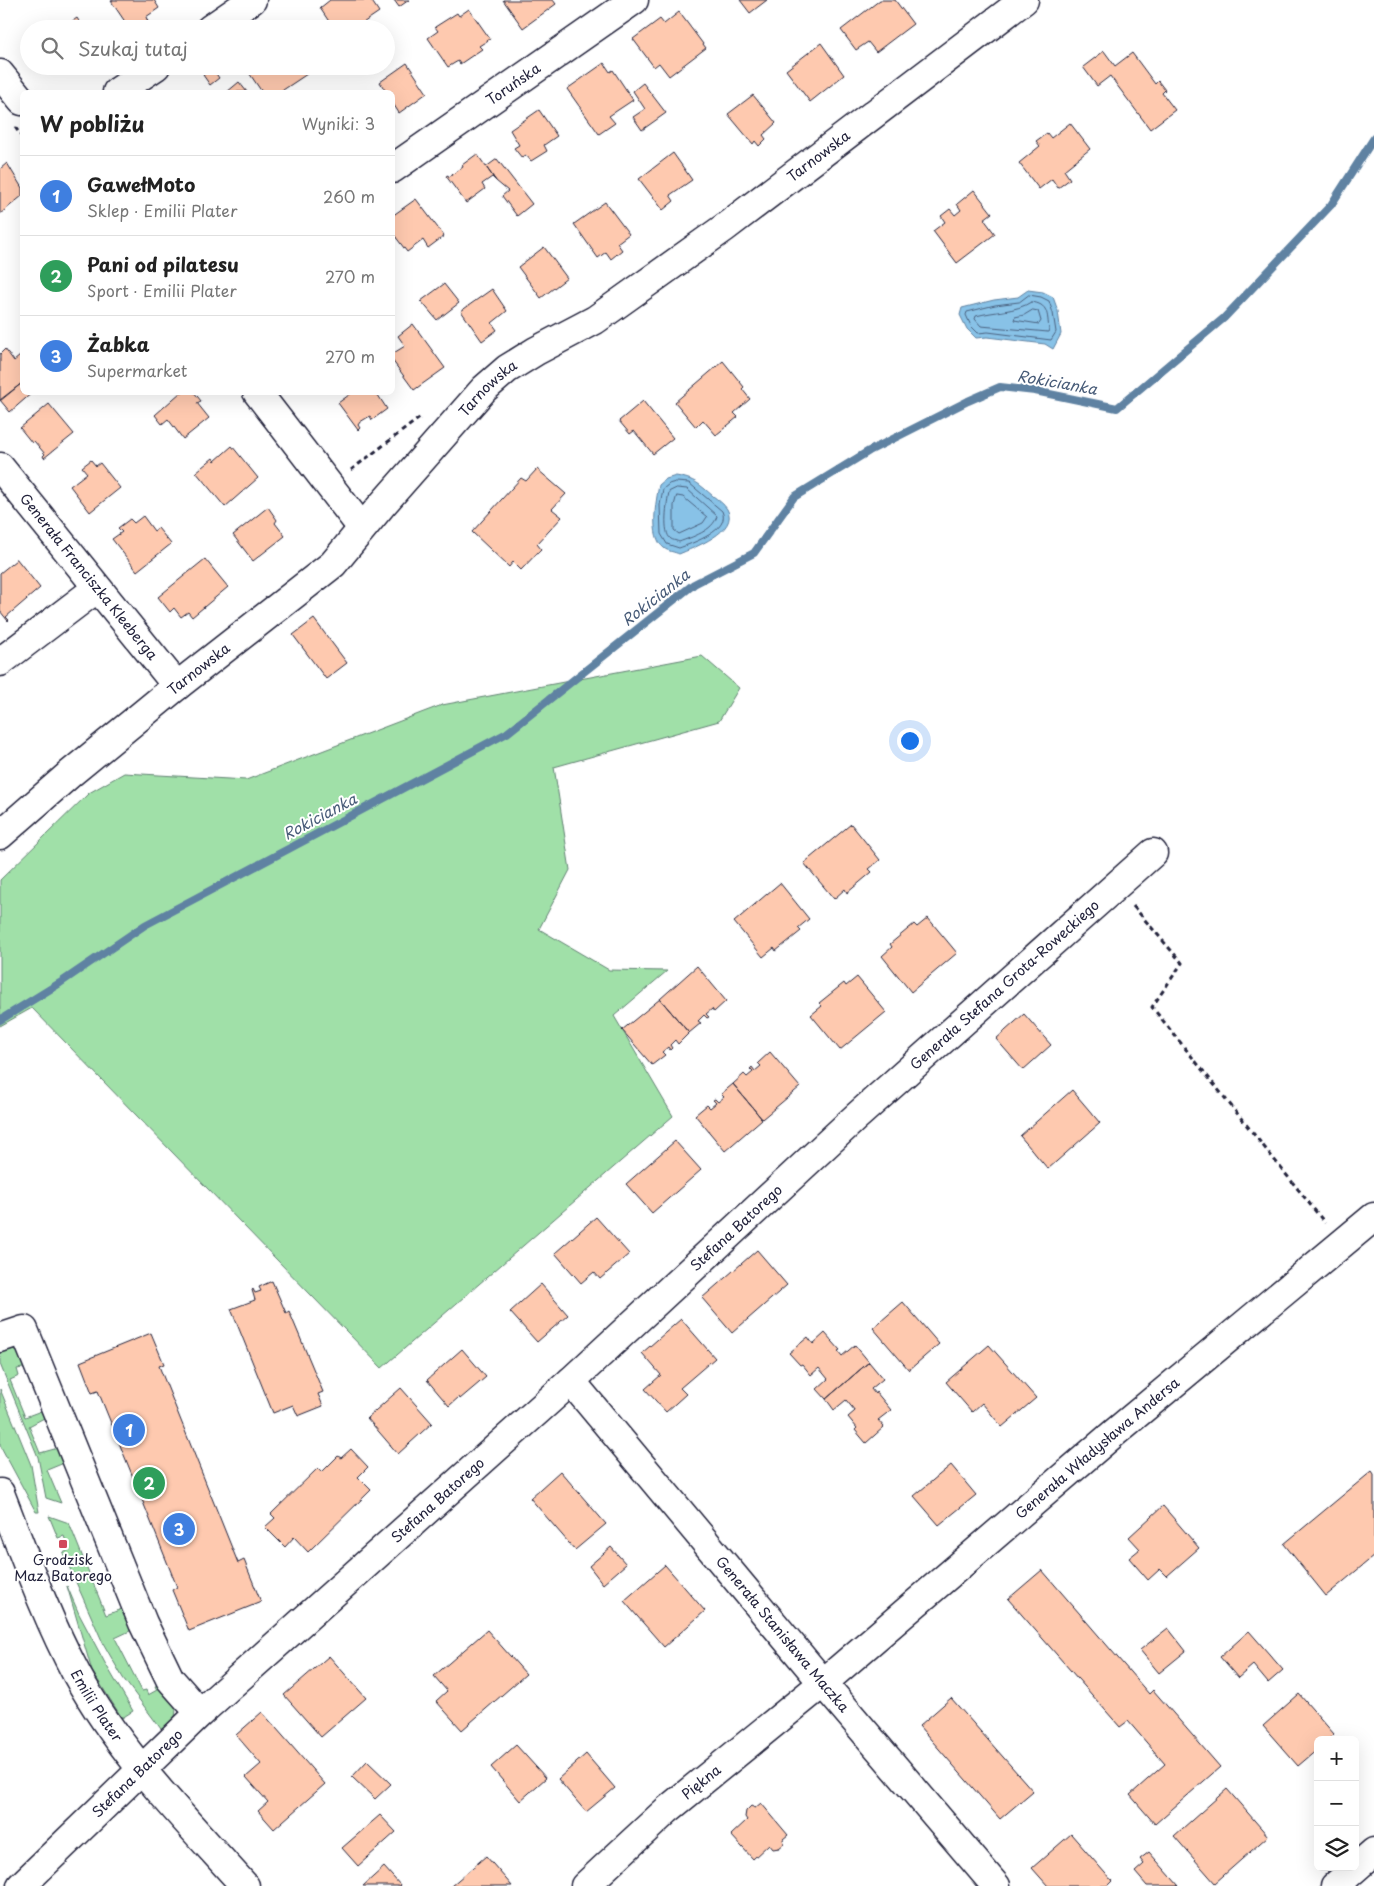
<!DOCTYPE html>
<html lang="pl">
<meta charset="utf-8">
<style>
:root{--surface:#fff;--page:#f6f6f6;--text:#222;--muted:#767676;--line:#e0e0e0;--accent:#111827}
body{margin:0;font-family:"Playpen Sans",sans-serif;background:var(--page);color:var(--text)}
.controls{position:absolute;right:15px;bottom:15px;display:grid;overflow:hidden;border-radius:8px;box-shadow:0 5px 20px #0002}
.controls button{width:45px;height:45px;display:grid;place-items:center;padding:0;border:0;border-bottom:1px solid var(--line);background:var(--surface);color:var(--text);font:25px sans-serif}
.you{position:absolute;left:909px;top:740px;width:18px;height:18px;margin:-12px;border:4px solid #fff;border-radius:50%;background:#1a73e8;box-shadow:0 0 0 8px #1a73e833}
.badge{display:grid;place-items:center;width:32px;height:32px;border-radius:50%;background:var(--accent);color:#fff;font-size:16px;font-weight:700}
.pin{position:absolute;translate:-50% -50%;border:2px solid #fff;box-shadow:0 1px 5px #0006}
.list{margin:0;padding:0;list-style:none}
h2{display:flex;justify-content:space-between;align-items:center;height:65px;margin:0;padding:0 20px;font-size:21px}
h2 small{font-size:16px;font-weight:400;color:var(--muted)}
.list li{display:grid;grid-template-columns:32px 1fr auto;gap:15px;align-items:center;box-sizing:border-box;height:80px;padding:0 20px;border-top:1px solid var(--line)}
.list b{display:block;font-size:19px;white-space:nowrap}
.list p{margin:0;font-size:16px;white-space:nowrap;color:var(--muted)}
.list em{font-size:16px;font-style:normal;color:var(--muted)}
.icon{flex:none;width:28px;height:28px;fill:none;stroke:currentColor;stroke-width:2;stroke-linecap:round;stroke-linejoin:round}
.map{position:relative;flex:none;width:1374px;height:1886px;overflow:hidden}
.search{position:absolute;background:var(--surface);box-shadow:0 5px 20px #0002;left:20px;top:20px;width:375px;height:55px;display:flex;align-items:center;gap:12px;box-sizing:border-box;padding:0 18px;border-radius:28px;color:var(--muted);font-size:19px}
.panel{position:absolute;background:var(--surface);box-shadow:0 5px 20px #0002;left:20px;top:90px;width:375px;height:305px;border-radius:8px}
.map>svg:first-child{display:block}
</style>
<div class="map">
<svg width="1374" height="1886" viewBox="0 0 1374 1886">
<rect width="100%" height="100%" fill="#fff"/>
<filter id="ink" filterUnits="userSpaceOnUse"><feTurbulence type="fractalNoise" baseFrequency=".02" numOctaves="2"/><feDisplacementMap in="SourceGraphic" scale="10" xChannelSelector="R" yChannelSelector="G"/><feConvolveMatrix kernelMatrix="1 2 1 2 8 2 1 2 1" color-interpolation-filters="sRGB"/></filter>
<g filter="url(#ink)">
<path fill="#a0e0a8" stroke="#618172" d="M702,656L739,688L719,721L554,767L570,870L539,929L609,970L667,971L614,1016L673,1116L382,1368L32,1008L0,1026V880L89,793L124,773L246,780L442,705Z
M12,1348L18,1350L27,1372L26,1373L23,1368L17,1369L19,1376L10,1380L25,1417L41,1411L46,1417L29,1426L40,1453L58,1448L64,1463L47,1470L61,1503L46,1498L38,1457L0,1364V1350Z
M0,1389L31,1465L39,1512H36L0,1445Z
M49,1516L69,1523L106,1615L122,1609L126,1610L132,1630L115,1638L142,1691L146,1690L148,1695L157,1690L155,1686L159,1685C176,1707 184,1709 164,1733L123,1678L103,1643L63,1553L69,1550L64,1536L58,1538Z
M67,1586L79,1614L105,1663L133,1711L122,1718L92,1671Z"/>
<path fill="#88c2e7" stroke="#5f82a2" d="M1028,290L1043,292L1053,297L1058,311L1061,334L1053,349L1045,344L987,337L976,338L967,329L960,315L962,308L994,300L1018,297Z
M676,476C695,479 699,484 713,496C717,499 724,504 727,509C740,531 693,548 679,554C675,552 667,551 664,548C649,537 656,501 659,485L666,479Z"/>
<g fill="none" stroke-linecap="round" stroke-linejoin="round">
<path stroke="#4b6280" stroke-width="1" d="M1029,295L1041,297L1049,301L1053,313L1056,332L1051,340L988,332L978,333L971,326L966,315L967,312L995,305L1019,302Z
M1031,302C1049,304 1047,314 1049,330L1048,332L981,326L975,319L976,316C994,311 1016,312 1031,302Z
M1033,310L1038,311L1041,321L1039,324L1014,320L1015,317L1024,315Z
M676,482L689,483L722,511C731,530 693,543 679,548L667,544L661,534L660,505L663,489L669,484Z
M677,488L687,489L717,516C713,531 692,537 679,542C678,541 672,540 671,539C662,533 667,502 669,492Z
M677,496L683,497L707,517L703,523L679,534L674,530V506Z"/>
<path stroke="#5f82a2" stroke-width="8" d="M0,1020L60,983L145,925L507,733L694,584L754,553L794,497L869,451L968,401L1000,387L1035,391L1117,408L1224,318L1331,205L1374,138"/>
</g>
<path fill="#fec9af" stroke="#22223b" d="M113,0H154L159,8L146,17L149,24L142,29H130L111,1Z
M330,0H371L379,12L354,29H334L320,8Z
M394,0H409L399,7Z
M503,0H553L556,4L523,28Z
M740,0H767L750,13Z
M880,0H895L913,24L876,52L868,42L856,50L841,30Z
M469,9L490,39L479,46L482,49L460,64L458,61L448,67L428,38L438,31L435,27L457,13L459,16Z
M679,12L706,48L669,76L659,63L654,67L633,39L660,19L664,24Z
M77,18L84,29H61Z
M821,43L844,75L810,102L786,70Z
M1104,51L1115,66L1132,53L1155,84L1158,81L1165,90L1162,93L1175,110L1150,129L1110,76L1097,86L1083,67Z
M407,63L427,93L399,113L392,102V92H386L380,82Z
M604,63L610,72L613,70L633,100L609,116L615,123L599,134L567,89Z
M246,66H303L307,74L280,92H270L268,90L262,92L245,67Z
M213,69L219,78L210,85L203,75Z
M239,82L247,92H227Z
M643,83L666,113L642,130L633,117L645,109L633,91Z
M753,95L776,123L763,135L766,139L759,146L755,141L753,144L728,114Z
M539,110L557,136L544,145L547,151L531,161L526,155L522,158L514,148L519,145L510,130Z
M1070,123L1090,149L1064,170L1070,179L1058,188L1052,179L1039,189L1019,163L1040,146L1036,141L1047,133L1051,138Z
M673,153L692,180L670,195L674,201L663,210L639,179Z
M477,154L496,181L492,177L482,184L485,189L466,203L446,176L448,175L449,177L463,167L462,165Z
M497,159L532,204L517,216L502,196L508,191L496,181L486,167Z
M7,163L22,188V196L0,214V169Z
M974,190L992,213L984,219L995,234L957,263L933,231L945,222L941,216L950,209L955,215L961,210L957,204Z
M416,199L444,236L428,248L423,240L407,252L392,232V216Z
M605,202L629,234L617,243L622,250L611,259L606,252L598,258L574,224Z
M544,247L567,278L541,298L518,267Z
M444,284L459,303L437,320L421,301Z
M492,289L507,311L492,323L497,330L482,341L461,311Z
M413,324L445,368L414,390L392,360V354L405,346L398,336Z
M5,349L14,361L20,356L22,359V368L21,369L22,371V383L0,401V354Z
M723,361L744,387L742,389L750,399L734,413L738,417L716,435L703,420L696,427L675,402Z
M22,383V392H33L10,412L0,400Z
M181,392H194L201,401L197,403L209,418L183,439L168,419L162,424L155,415Z
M353,392H376L387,409L372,420L370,416L360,422L358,425L360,428L358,430L338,403Z
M643,401L673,438L653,454L634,431L630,434L619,421Z
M49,404L74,434L44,458L43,456L45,454L34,441L32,443L20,428Z
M232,446L258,478L225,507L196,472L213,458L215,461Z
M91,460L96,466L100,463L120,488L90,512L70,486L87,473L82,467Z
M537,469L566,494L552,509L562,517L537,544L541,549L521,570L513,562L509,567L472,532L521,478L526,481Z
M268,507L277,520L275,523L285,536L253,561L233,535Z
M143,516L154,531L158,528L171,544L137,571L112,539L122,532L118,528L130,519L134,523Z
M16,558L40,588L6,617L9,620L8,621L0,611V573L16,560Z
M205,559L228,587L192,617L188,612L181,617L174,608L170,612L158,597Z
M314,619L347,663L326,679L293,635Z
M851,824L880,860L869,869L872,872L847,893L845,889L834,899L804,863Z
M780,883L809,919L798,928L801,931L776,951L774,948L763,957L734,922Z
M928,918L957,953L911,992L882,956L892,947L890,944L914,924L917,927Z
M697,966L726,1001L714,1012L712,1009L706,1014L709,1017L707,1018L704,1015L698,1021L701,1023L689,1033L660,999Z
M857,977L886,1012L840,1050L811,1015L822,1006L819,1003L844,983L846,986Z
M660,999L689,1033L678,1044L675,1040L670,1045L672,1048L670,1050L668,1047L662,1052L665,1055L652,1065L622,1030Z
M1024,1014L1051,1045L1023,1070L996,1039Z
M770,1052L800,1087L762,1119L733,1084L744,1074L747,1077L753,1072L750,1069L752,1067L755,1071L761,1066L758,1063Z
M733,1084L762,1119L725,1151L695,1115L707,1105L710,1108L716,1103L713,1100L715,1099L718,1102L724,1097L721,1094Z
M1072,1090L1100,1123L1048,1169L1020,1136Z
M675,1141L701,1170L652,1213L626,1184Z
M596,1217L629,1254L600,1279L594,1272L581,1283L555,1253Z
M757,1250L787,1285L732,1333L702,1298Z
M272,1281L286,1313L289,1311L323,1392L318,1394L323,1406L298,1416L293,1405L273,1413L231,1309L255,1300L252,1290L253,1289L255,1293L261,1291L259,1287Z
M541,1284L568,1315L537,1342L510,1312Z
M903,1302L939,1344L909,1370L873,1328Z
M681,1319L715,1358L680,1388L686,1394L666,1412L645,1389L661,1375L642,1353Z
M151,1333L164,1364L159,1366L238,1563L244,1560L261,1602L189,1631L172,1590L177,1587L137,1487L98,1391L92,1393L80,1362Z
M825,1333L840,1350L838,1351L842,1356L855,1345L869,1362L826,1399L817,1389L828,1379L819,1368L811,1375L802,1364L800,1365L789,1353L808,1337L813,1344Z
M989,1345L1036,1398L1002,1427L982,1403L972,1412L946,1382Z
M462,1349L486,1377L460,1399L459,1397L449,1406L427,1380Z
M869,1362L883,1379L871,1389L875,1394L876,1392L891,1410L878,1420L884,1427L866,1443L855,1430L857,1428L848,1417L855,1411L846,1400L834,1410L826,1399Z
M401,1388L432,1423L398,1454L367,1418Z
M351,1449L368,1467L358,1477L371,1490L308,1552L294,1537L285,1547L265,1527L275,1518L271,1514L318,1468L322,1472L338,1456L341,1458Z
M951,1465L976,1495L939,1525L914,1496Z
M560,1471L606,1524L575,1550L530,1498Z
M1372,1471L1374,1474V1556L1326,1596L1284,1544Z
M1163,1506L1199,1548L1167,1576L1160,1569L1148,1580L1129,1558L1140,1549L1129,1537Z
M611,1547L626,1564L603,1584L589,1566Z
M665,1565L705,1611L664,1647L624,1601Z
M1042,1570L1149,1694L1153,1690L1220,1767L1155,1824L1130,1795L1165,1764L1128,1721L1120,1727L1008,1599Z
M1168,1628L1186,1651L1159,1673L1140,1650Z
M487,1630L526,1674L462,1730L436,1701L447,1691L434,1676Z
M1249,1631L1283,1670L1268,1683L1253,1665L1238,1678L1220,1657Z
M329,1656L366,1698L321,1737L284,1695Z
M1299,1694L1334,1734L1328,1740H1318V1749L1298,1766L1263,1726Z
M951,1698L1033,1791L1000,1819L919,1726Z
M262,1712L325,1784L274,1829L258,1811L268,1802L246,1777L261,1764L236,1735Z
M516,1745L546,1778L520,1801L491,1767Z
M586,1754L615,1788L586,1812L558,1779Z
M367,1761L391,1784L375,1799L352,1777Z
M1227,1789L1268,1836L1215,1883L1174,1836Z
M761,1803L788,1835L783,1839L784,1844L779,1848L773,1849L769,1844L753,1859L731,1835L747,1820L745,1817L746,1811L751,1806L755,1808Z
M380,1815L396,1832L358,1866L342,1848Z
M1071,1834L1112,1881L1107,1886H1048L1032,1868Z
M1149,1852L1179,1886H1147L1135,1872L1144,1864L1140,1859Z
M486,1856L512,1886H451Z
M384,1867L401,1886H363Z"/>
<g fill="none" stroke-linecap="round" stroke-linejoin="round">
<g stroke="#22223b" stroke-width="31">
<g id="minor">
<path d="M210,29L252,0"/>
<path d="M0,74L22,101"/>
<path d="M117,92L156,66"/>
<path id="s1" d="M392,169L634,0"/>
<path d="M257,392L362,528"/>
<path id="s2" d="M0,467L177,686"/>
<path d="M0,662L96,589"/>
<path id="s3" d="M0,835L71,773L177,686L333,564L381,506L484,389L507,369L536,351L595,320L724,228L1024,0"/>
<path d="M0,1338L24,1330L143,1623L170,1679L200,1713"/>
<path id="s4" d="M571,1381L823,1683L996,1886"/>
<path id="s5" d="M0,1493C24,1555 46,1617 77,1675C120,1754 186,1820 245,1886"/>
<path id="s6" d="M21,1886L200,1713L571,1381L856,1117L1153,853"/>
<path id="s7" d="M585,1886L667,1810L823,1683L1113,1434L1374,1217"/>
<path d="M1335,1886L1374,1852"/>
</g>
</g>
<path stroke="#22223b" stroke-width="3" stroke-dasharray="5 4" stroke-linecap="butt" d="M15,127L22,137
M351,470L422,416
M1133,906L1182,963L1152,1007L1325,1223"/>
<use href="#minor" stroke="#fff" stroke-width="28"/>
</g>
</g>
<rect fill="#d1495b" stroke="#fff" stroke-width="2" x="58" y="1539" width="10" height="10" rx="2.5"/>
<g text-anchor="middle" stroke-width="4" stroke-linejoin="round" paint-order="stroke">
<g font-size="14" fill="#22223b" stroke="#fff">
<text dy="5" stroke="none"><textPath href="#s1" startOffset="148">Toruńska</textPath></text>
<text dy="5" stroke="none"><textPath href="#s3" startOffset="1069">Tarnowska</textPath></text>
<text dy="5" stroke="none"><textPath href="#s3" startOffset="664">Tarnowska</textPath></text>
<text dy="5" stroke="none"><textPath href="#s2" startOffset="141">Generała Franciszka Kleeberga</textPath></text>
<text dy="5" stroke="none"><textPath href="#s3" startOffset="259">Tarnowska</textPath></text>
<text dy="5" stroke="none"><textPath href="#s6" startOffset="1334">Generała Stefana Grota-Roweckiego</textPath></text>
<text dy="5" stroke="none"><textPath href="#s6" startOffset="972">Stefana Batorego</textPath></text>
<text dy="5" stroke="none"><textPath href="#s7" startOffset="674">Generała Władysława Andersa</textPath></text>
<text dy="5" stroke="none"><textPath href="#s6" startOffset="568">Stefana Batorego</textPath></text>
<text dy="5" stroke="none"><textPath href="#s4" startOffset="330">Generała Stanisława Maczka</textPath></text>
<text dy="5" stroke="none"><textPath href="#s5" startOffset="234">Emilii Plater</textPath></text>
<text dy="5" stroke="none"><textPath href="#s6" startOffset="162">Stefana Batorego</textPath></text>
<text dy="5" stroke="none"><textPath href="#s7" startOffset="156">Piękna</textPath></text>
</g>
<g font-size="14" fill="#22223b" stroke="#fff">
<text x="63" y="1565">Grodzisk<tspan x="63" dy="16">Maz. Batorego</tspan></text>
</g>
<g font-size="15" font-style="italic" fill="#465a77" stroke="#fff">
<text transform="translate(1057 383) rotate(10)" y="5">Rokicianka</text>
<text transform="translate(656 598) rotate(-38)" y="5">Rokicianka</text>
<text transform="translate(320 817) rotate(-28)" y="5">Rokicianka</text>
</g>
</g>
</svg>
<div class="controls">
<button>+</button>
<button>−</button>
<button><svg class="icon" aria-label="layers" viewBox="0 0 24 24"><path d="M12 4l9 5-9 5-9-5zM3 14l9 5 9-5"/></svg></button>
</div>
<div class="you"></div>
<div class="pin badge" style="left:129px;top:1430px;background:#3f7fe0">1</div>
<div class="pin badge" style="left:149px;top:1483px;background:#2e9e5b">2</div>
<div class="pin badge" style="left:179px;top:1529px;background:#3f7fe0">3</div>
<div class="search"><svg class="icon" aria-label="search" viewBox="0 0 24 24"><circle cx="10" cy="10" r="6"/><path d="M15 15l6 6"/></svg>Szukaj tutaj</div>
<section class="panel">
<h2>W pobliżu<small>Wyniki: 3</small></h2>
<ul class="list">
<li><span class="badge" style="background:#3f7fe0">1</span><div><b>GawełMoto</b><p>Sklep · Emilii Plater</p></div><em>260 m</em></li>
<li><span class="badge" style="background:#2e9e5b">2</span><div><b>Pani od pilatesu</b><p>Sport · Emilii Plater</p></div><em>270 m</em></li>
<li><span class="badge" style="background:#3f7fe0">3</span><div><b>Żabka</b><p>Supermarket</p></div><em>270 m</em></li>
</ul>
</section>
</div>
